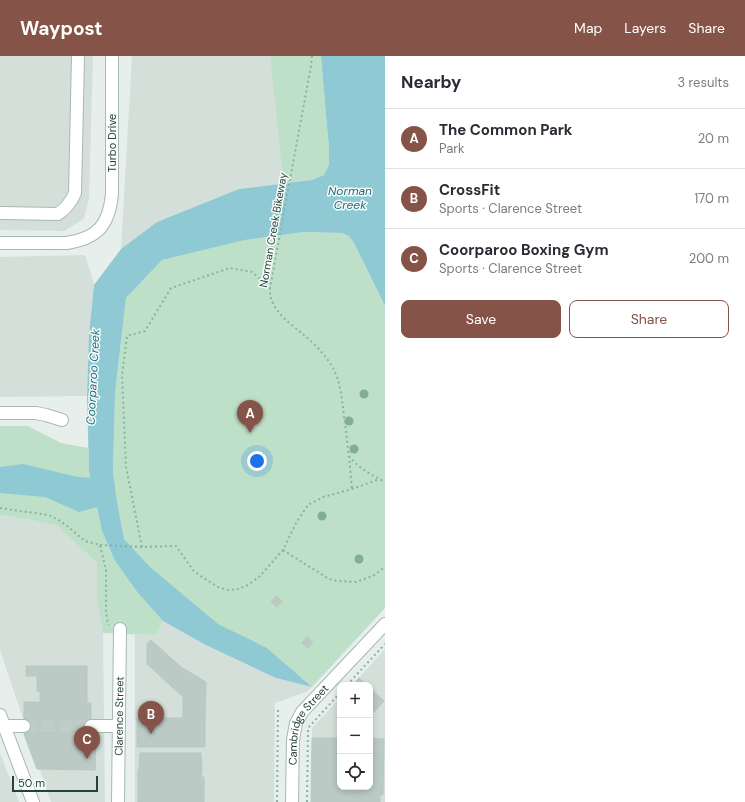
<!DOCTYPE html>
<meta charset="utf-8">
<style>
:root{--surface:#fff;--page:#f2f2f3;--text:#2b2b33;--muted:#7c7c81;--line:#e1e1e2;--accent:#855347}
body{margin:0;font-family:"DM Sans",sans-serif;background:var(--page);color:var(--text)}
.controls{position:absolute;right:12px;bottom:12px;display:grid;overflow:hidden;border-radius:8px;box-shadow:0 2px 6px #0003}
.controls button{width:36px;height:36px;display:grid;place-items:center;padding:0;border:0;border-bottom:1px solid var(--line);background:var(--surface);color:var(--text);font:20px sans-serif}
.scale{position:absolute;left:12px;bottom:10px;width:86px;box-sizing:border-box;padding-left:4px;border:2px solid #24423a;border-top:0;font-size:11px;line-height:14px;white-space:nowrap;color:#24423a;-webkit-text-stroke:3px #f7fbf9;paint-order:stroke}
.you{position:absolute;left:257px;top:405px;width:14px;height:14px;margin:-10px;border:3px solid #fff;border-radius:50%;background:#1a73e8;box-shadow:0 0 0 6px #1a73e833}
.badge{display:grid;place-items:center;width:26px;height:26px;border-radius:50%;background:var(--accent);color:#fff;font-size:13px;font-weight:700}
.pin{position:absolute;translate:-50% -33px;filter:drop-shadow(0 1px 2px #0008)}
.pin::after{content:'';position:absolute;top:21px;width:14px;height:12px;background:inherit;clip-path:polygon(0 0,100% 0,50% 100%)}
.list{margin:0;padding:0;list-style:none}
h2{display:flex;justify-content:space-between;align-items:center;height:52px;margin:0;padding:0 16px;font-size:17px}
h2 small{font-size:13px;font-weight:400;color:var(--muted)}
.list li{display:grid;grid-template-columns:26px 1fr auto;gap:12px;align-items:center;box-sizing:border-box;height:60px;padding:0 16px;border-top:1px solid var(--line)}
.list b{display:block;font-size:15px;white-space:nowrap}
.list p{margin:0;font-size:13px;white-space:nowrap;color:var(--muted)}
.list em{font-size:13px;font-style:normal;color:var(--muted)}
.actions{display:flex;gap:8px;padding:12px 16px}
.actions a{flex:1;padding:9px 0;border:1px solid var(--accent);border-radius:8px;text-align:center;font-size:14px;color:var(--accent)}
.actions .main{background:var(--accent);color:#fff}
.icon{flex:none;width:22px;height:22px;fill:none;stroke:currentColor;stroke-width:2;stroke-linecap:round;stroke-linejoin:round}
.map{position:relative;flex:none;width:385px;height:746px;overflow:hidden}
header{display:flex;align-items:center;gap:24px;box-sizing:border-box;height:56px;padding:0 20px;background:var(--accent);color:#fff}
header strong{font-size:19px}
nav{display:flex;gap:22px;margin-inline-start:auto;font-size:14px}
main{display:flex}
aside{flex:1;background:var(--surface)}
.map>svg:first-child{display:block}
</style>
<header>
<strong>Waypost</strong>
<nav><a>Map</a><a>Layers</a><a>Share</a></nav>
</header>
<main>
<div class="map">
<svg width="385" height="746" viewBox="0 0 385 746">
<rect width="100%" height="100%" fill="#e6efeb"/>
<path fill="#d4dfda" d="M0,0H93L89,142L84,163L64,175L0,174Z
M132,0H270L283,128L239,133L157,166L121,193Z
M85,199L94,228L89,278L87,340L0,341V201Z
M0,459L32,464L57,470L97,507V544L103,577L105,746H51L0,594Z
M163,565L276,622L312,631L306,636L275,647L274,746H135V578L156,579Z
M385,593V746H311L312,672L340,642V731H370V629H352Z
M0,697L19,746H0Z"/>
<path fill="#bfe0c8" d="M270,0H321L327,71L329,90V109L324,119L312,124L283,128Z
M304,176L342,177L349,180L354,187L385,250V552L312,631L267,592L218,569L149,511L124,483L117,445L113,416L115,337L126,242L162,204L245,184Z
M0,370H28L61,387L88,392L89,414L102,475L115,505L138,537L163,565L156,579L103,577L97,544V507L57,470L32,464L0,459Z"/>
<path fill="#8ec9d4" d="M321,0H385V250L354,187L349,180L342,177L304,176L245,184L162,204L126,242L115,337L113,416L117,445L124,483L150,511L218,568L267,592L312,631L276,622L206,589L163,565L138,537L115,505L102,475L97,451L79,456L45,441L0,437V411L23,408L78,421L90,422L89,414L87,340L89,278L94,229L121,193L157,166L239,133L312,124L324,119L329,109V90L327,71Z"/>
<path fill="#bbcac4" stroke="#b8c9c2" d="M276,540L282,545L277,551L271,546Z
M307,581L313,586L308,592L302,587Z
M151,584L181,611L206,626L205,662H183V641L147,608V588Z
M26,610H87V646H40V635H37V620H26Z
M359,622L367,629H353Z
M370,632L384,645L371,659L370,658Z
M24,646L91,647V679L24,678Z
M137,662H205V691H137Z
M24,678L96,679L95,714L37,713Z
M312,682H340V731H370V682L384,683L383,739H380V746H311Z
M140,697H160V714H139Z
M160,697H201L202,714H160Z
M138,714H202L201,721H204V746H138Z"/>
<g fill="none" stroke-linecap="round" stroke-linejoin="round">
<path stroke="#bfccc8" stroke-width="12" stroke-dasharray="12 6" stroke-linecap="butt" d="M24,670H91"/>
<g stroke="#a8b8b2" stroke-width="14">
<g id="minor">
<path d="M0,157L58,158C67,152 71,146 75,137L78,0"/>
<path d="M0,187H67C98,182 109,169 112,138V0"/>
<path d="M0,357H36L46,359L62,364"/>
<path d="M0,659L33,746"/>
<path d="M4,670H24"/>
<path d="M91,670H119"/>
<path id="s1" d="M118,746L120,573"/>
<path id="s2" d="M292,746L293,684L296,667L302,656L385,568"/>
</g>
</g>
<path stroke="#86b3a5" stroke-width="2" stroke-dasharray="2 3" stroke-linecap="butt" d="M312,0L311,10L270,232C270,238 270,242 273,247C279,261 294,270 305,280C316,289 326,300 333,312C341,327 342,344 344,360C346,373 347,387 349,400C358,412 372,419 385,426
M349,400L352,433
M0,452L48,459L57,463L66,469L85,485L100,489L106,514V555L108,568L109,569
M100,489L142,491L176,490L193,514L202,521L218,531L228,534L238,533L248,529L259,521L283,494L296,467L308,449L323,441L352,433L380,423
M142,491L126,411L122,319L127,280L145,275L171,232L230,212L252,216L270,232
M283,494L321,518L329,523L338,525L356,526L373,520L385,511
M347,629L385,588
M277,746L278,651
M307,746L308,672L340,637"/>
<use href="#minor" stroke="#fff" stroke-width="12"/>
</g>
<g fill="#80af93">
<circle cx="364" cy="338" r="4.5"/>
<circle cx="349" cy="365" r="4.5"/>
<circle cx="354" cy="393" r="4.5"/>
<circle cx="322" cy="460" r="4.5"/>
<circle cx="359" cy="503" r="4.5"/>
</g>
<g text-anchor="middle" stroke-width="3" stroke-linejoin="round" paint-order="stroke">
<g font-size="11" fill="#24423a" stroke="#f7fbf9">
<text transform="translate(112 87) rotate(-90)" y="4">Turbo Drive</text>
<text transform="translate(273 174) rotate(-80)" y="4">Norman Creek Bikeway</text>
<text dy="4" stroke="none"><textPath href="#s1" startOffset="86">Clarence Street</textPath></text>
<text dy="4" stroke="none"><textPath href="#s2" startOffset="82">Cambridge Street</textPath></text>
</g>
<g font-size="12" font-style="italic" fill="#1c6f80" stroke="#f7fbf9">
<text x="350" y="139">Norman<tspan x="350" dy="14">Creek</tspan></text>
<text transform="translate(93 321) rotate(-87)" y="4">Coorparoo Creek</text>
</g>
</g>
</svg>
<div class="controls">
<button>+</button>
<button>−</button>
<button><svg class="icon" aria-label="locate" viewBox="0 0 24 24"><circle cx="12" cy="12" r="6"/><path d="M12 2v4M12 18v4M2 12h4M18 12h4"/></svg></button>
</div>
<div class="scale">50 m</div>
<div class="you"></div>
<div class="pin badge" style="left:250px;top:377px">A</div>
<div class="pin badge" style="left:151px;top:678px">B</div>
<div class="pin badge" style="left:87px;top:703px">C</div>
</div>
<aside>
<h2>Nearby<small>3 results</small></h2>
<ul class="list">
<li><span class="badge">A</span><div><b>The Common Park</b><p>Park</p></div><em>20 m</em></li>
<li><span class="badge">B</span><div><b>CrossFit</b><p>Sports · Clarence Street</p></div><em>170 m</em></li>
<li><span class="badge">C</span><div><b>Coorparoo Boxing Gym</b><p>Sports · Clarence Street</p></div><em>200 m</em></li>
</ul>
<div class="actions"><a class="main">Save</a><a>Share</a></div>
</aside>
</main>
